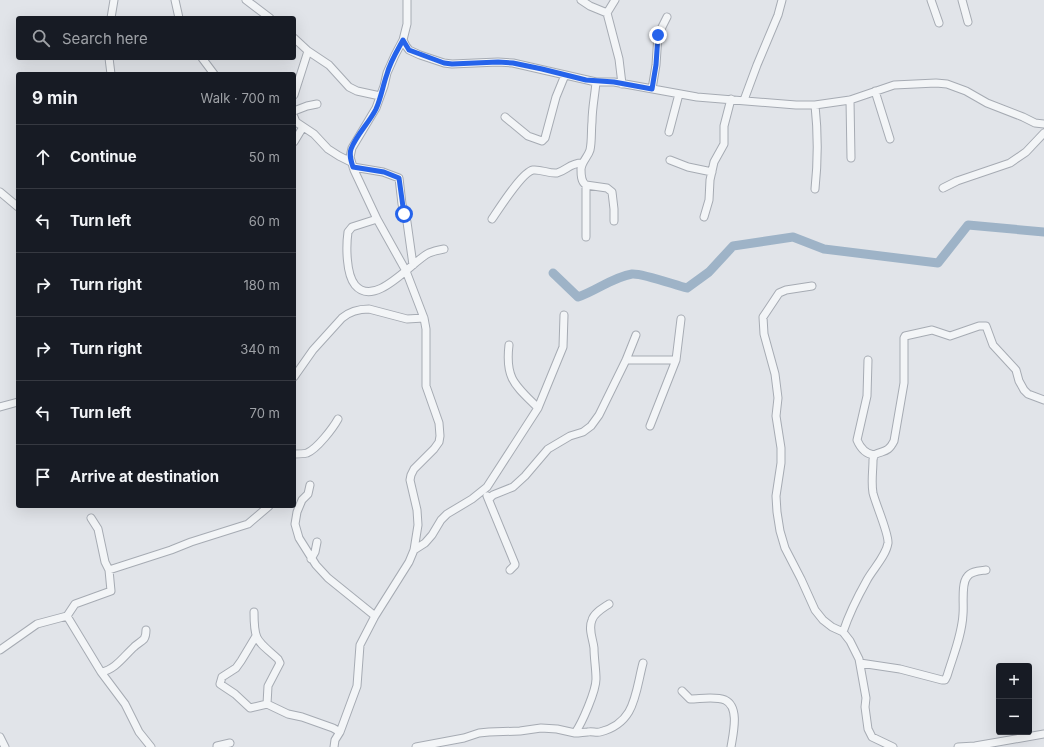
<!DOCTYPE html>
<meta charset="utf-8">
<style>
:root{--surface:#171b24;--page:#20242c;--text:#f1f3f6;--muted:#9ea1a6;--line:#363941}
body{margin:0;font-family:Inter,sans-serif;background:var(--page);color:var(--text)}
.controls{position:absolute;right:12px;bottom:12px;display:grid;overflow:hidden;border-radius:4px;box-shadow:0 4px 16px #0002}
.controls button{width:36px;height:36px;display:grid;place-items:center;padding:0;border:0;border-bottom:1px solid var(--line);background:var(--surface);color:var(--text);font:20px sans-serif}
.stop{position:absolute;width:12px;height:12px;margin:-9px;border:3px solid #2563eb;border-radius:50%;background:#fff}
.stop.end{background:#2563eb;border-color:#fff;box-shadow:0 1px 4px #0008}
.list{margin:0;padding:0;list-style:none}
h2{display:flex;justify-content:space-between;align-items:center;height:52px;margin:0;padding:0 16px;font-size:17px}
h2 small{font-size:13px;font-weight:400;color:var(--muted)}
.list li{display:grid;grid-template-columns:26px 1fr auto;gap:12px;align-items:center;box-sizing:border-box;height:64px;padding:0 16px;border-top:1px solid var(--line)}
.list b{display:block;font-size:15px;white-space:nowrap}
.list em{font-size:13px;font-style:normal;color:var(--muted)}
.icon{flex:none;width:22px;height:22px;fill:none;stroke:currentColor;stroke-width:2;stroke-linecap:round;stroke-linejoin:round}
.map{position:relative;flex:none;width:1044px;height:747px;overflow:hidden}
.search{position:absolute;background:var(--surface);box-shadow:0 4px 16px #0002;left:16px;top:16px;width:280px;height:44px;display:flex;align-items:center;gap:10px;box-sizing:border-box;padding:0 14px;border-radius:4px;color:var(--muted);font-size:15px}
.panel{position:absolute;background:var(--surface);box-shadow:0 4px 16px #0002;left:16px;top:72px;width:280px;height:436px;border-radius:4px}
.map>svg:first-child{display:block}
</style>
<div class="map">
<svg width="1044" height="747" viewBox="0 0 1044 747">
<rect width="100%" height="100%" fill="#e1e4e9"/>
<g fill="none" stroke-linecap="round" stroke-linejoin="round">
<path stroke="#9eb3c7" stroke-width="9" d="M553,273L578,297C596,291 613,277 632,274C642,273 675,285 687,288L709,272L733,246L793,237L824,249L938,263L968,225L1044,232"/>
<g stroke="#a6abb3" stroke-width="9">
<path id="minor" d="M175,0L179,18
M246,0L270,18
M407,0V24L403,40L406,46L409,50L420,55L444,63L452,64L498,62L513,63L596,82H614L697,97L796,105H815L850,100L894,85L936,83L947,84L966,91L987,103L1023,117L1035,123L1044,124
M581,0L590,6L607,13L619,59L622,84
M931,0L939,23
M962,0L968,22
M607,13L615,0
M111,18L114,0
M294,38L308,51L329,65L349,87L357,91L380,96
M109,58L111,74
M202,58L214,74
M596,82C595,95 592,108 592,122C591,131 592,141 590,150C588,157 582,161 581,169C581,175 581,182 586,185L607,188L612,192L614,209V221
M652,89L656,65L658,35L667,17
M875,91L890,139
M294,95L308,51
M744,100L757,65L778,15L782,0
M850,100L851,158
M294,111L307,106L317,104
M294,117L296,122L314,134L328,149L339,156L351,162
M505,117L528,136L542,141L545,138L556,97L565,75
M669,132L679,94
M294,142L303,127
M670,160L688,167L712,172
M353,167L383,172L399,178L402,204L407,222L413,265
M943,188L957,181L1010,163L1026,152L1044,133
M815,189C818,161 818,133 815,105
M0,192L18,207
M704,217L709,200L710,180L714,162L724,144V126L731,99
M377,219L352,227L348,232C346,246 346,274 355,285C375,309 412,261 429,253C434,251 439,250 444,249
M492,219C499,209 522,172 533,170C541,169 549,174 557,173C567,170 570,163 582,163
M586,237V185
M812,286L786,290L779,293L763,317L764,334L775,374L778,398L776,416L781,448V463L776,496L777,512L780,531L785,548L801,579L815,610L823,620L832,627L843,632L850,641L859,659L866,698L865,707L868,729L872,737L893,747
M509,345C505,379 515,385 538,408
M626,360H676L681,319
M868,360L867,396L857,440C860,447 865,454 874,455
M294,377L313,350L342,318C349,312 359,309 369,309L407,319L424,318
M0,407L18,402
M650,426L676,360
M294,454C298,454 303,454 307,453C317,449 333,428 338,419
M310,485L308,494L302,500L297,512L295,524L299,538L316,565L328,578L375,616
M487,496L515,564V565L510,570
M489,499L493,495L513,487L525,476L548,449L570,436L583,432L591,426L599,415L626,360L636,335
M414,550L425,543L432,535L441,520L447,514L472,499L487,487L538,408L563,347L564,315
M311,559L315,552L317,542
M109,570L171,550L191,542L248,524L269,506
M254,612C254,642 257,640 278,659L280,663L268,686L267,704L288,714L302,717L333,728L340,732
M67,616L101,672C115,670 124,656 134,647C137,644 141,642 144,639C146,636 146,633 146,630
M843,632C849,614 858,596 867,580C873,569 886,556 888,543C889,534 876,505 873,493C871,482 873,471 873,460L874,455C884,450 888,453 894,441L904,383V338L905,336L932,330L950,336L979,326H986L993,345L1016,370L1019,381L1024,390L1028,394L1044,400
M256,636L241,661L236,668L222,677L220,684L235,694L250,708L267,704
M0,650L37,624L67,616L75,604L111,591L109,570L105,562L98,529L91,518
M860,663L900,669L942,680H945L947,676C953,656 962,635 963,614C964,605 961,584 967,577C971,571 979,571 986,570
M101,672L125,704L139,732L151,747
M682,691L690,699C700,699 715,696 725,700C740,707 733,734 731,747
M575,733C580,733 584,732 588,732C592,731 596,733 600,732C636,723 635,693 643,663
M0,737L5,747
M217,747V746L230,743
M334,747L335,740L340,732L357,686L360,645L375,616L409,562L414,550L418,525L417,510L410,480L411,475L414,469L434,449L439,442L440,436L439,423L426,386V329L424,318L406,271L377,219L354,170L350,157L352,148L376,108L384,86L387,73L395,55L403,40
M416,747L464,738L479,733L489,732L520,731L541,728L557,729L575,733C582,723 596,691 596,679C596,669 594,658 594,648C593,639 588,629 592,620C594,613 603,608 609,604
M958,747L975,746L1044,734"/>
</g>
<use href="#minor" stroke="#f3f5f7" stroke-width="7"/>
</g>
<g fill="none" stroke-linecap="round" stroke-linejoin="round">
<path stroke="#2563eb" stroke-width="5" d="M404,214L399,178L384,172L353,167C351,161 349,155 351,149C357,134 369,123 376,109C381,98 383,85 387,74C390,62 397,51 403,40L409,50L444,63L452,64L498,62L513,63L542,69L586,80L614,82L652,89L656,65L658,35"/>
</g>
</svg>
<div class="controls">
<button>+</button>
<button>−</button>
</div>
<div class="stop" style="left:404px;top:214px"></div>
<div class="stop end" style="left:658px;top:35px"></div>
<div class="search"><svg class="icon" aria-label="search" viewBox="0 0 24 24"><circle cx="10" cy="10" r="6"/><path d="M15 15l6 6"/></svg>Search here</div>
<section class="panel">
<h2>9 min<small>Walk · 700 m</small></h2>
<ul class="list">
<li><svg class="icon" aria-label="ahead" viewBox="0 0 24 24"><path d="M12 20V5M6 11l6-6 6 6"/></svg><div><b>Continue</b></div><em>50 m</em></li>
<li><svg class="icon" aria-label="left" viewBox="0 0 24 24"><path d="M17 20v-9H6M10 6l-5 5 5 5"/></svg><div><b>Turn left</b></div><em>60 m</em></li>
<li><svg class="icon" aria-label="right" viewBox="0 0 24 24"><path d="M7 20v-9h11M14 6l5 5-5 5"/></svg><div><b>Turn right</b></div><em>180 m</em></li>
<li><svg class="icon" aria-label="right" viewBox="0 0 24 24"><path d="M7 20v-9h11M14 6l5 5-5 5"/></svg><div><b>Turn right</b></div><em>340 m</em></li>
<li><svg class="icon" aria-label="left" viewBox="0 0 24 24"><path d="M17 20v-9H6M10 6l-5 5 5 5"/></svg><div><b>Turn left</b></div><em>70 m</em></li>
<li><svg class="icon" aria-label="arrive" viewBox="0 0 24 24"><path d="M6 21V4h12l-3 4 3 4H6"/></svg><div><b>Arrive at destination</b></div></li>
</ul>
</section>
</div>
